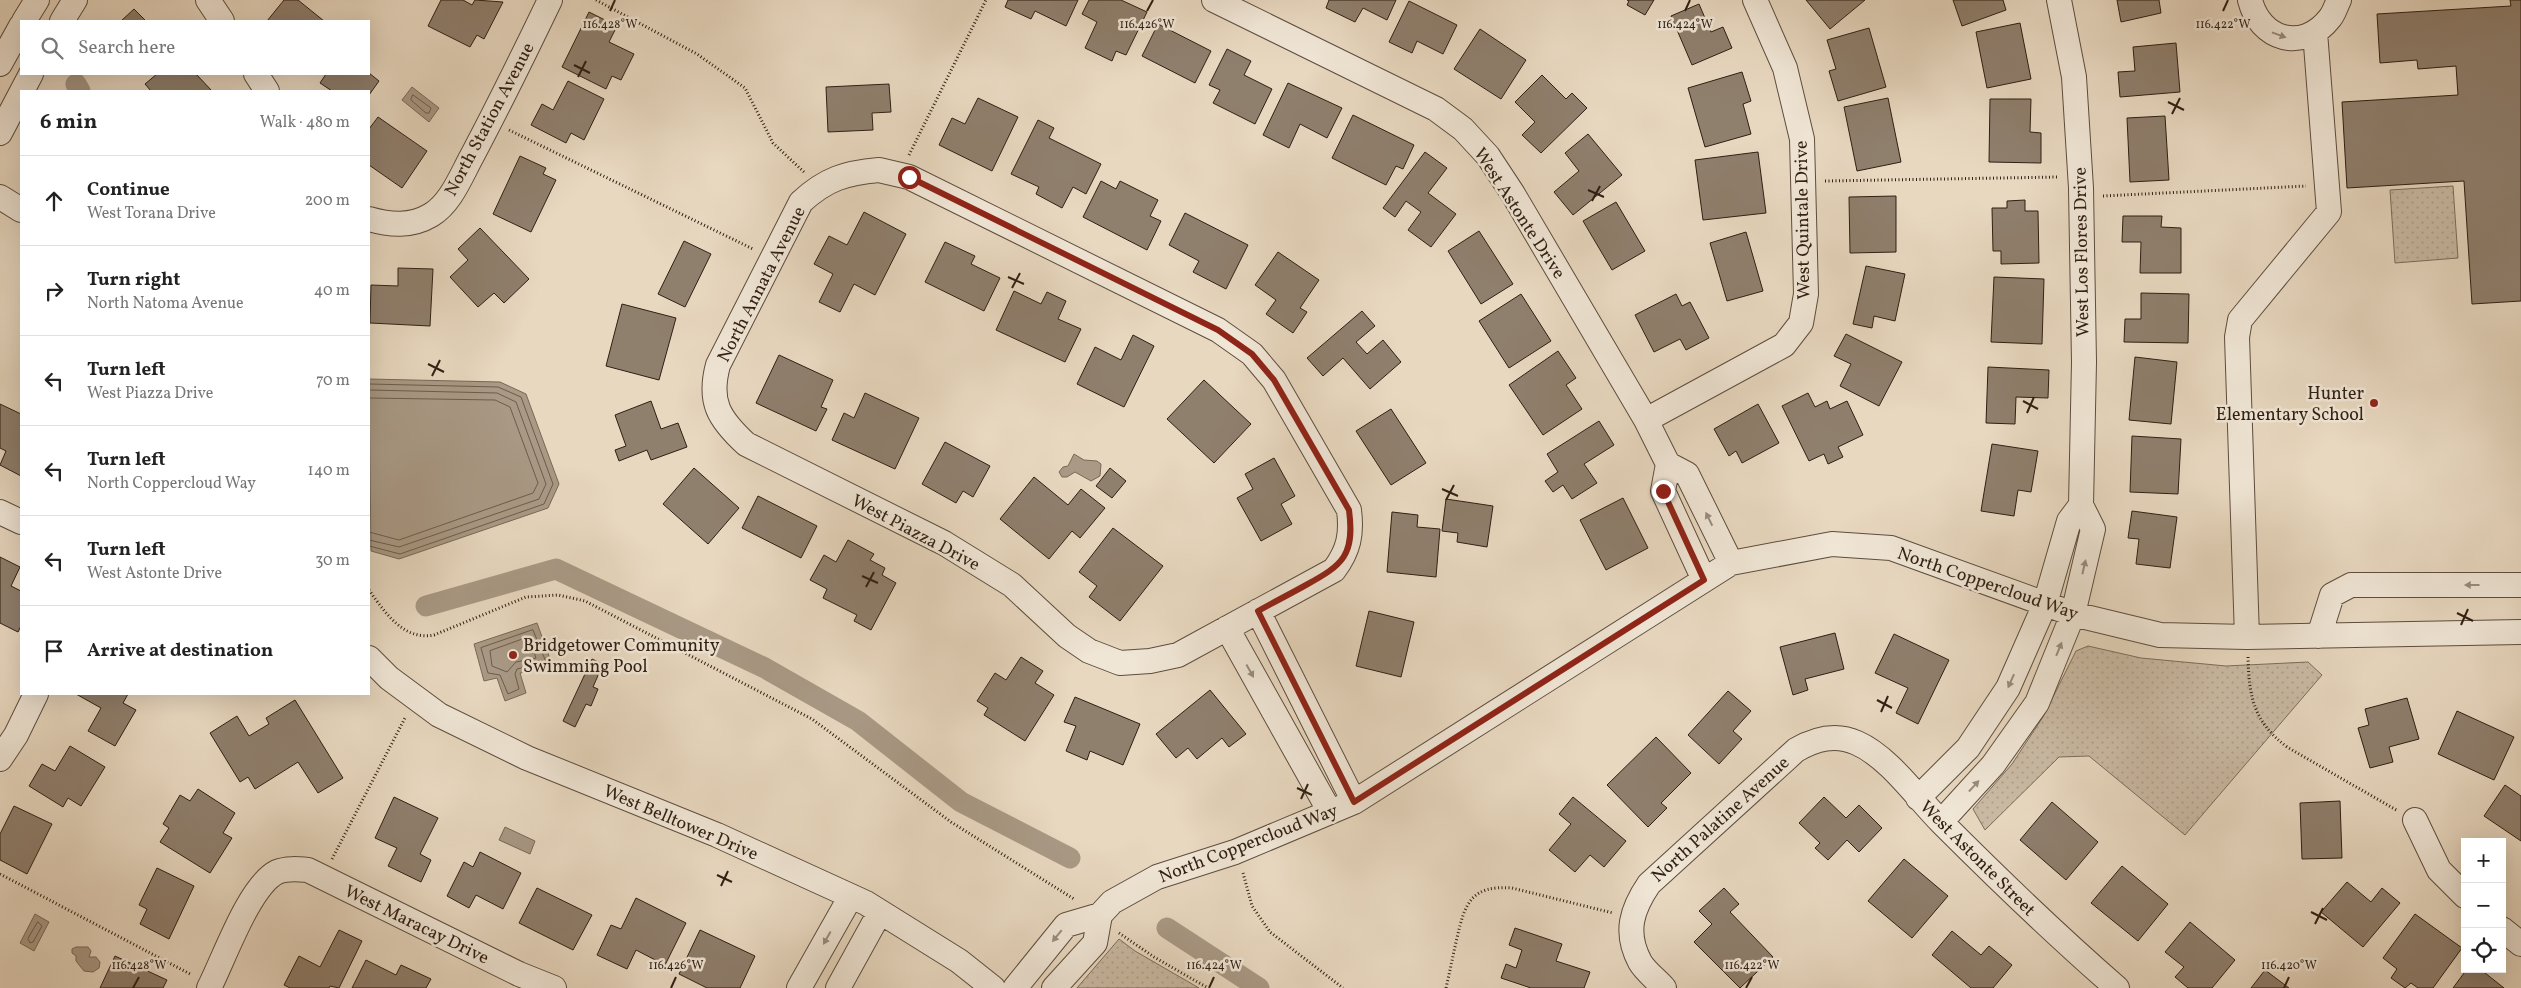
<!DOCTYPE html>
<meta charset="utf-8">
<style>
:root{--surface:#fff;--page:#f6f6f6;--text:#222;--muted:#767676;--line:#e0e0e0}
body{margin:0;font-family:Vollkorn,serif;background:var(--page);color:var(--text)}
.controls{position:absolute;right:15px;bottom:15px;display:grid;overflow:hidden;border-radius:0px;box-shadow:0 5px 20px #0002}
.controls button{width:45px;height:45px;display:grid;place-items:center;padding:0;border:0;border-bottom:1px solid var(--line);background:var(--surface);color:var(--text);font:25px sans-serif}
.stop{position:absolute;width:15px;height:15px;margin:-11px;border:4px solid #8f2418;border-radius:50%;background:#fff}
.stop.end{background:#8f2418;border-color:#fff;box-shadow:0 1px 5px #0008}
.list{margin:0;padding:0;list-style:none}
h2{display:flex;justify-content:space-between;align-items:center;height:65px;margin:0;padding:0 20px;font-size:21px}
h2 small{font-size:16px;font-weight:400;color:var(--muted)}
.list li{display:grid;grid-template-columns:32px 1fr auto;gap:15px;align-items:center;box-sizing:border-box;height:90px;padding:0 20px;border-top:1px solid var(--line)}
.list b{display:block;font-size:19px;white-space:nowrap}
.list p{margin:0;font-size:16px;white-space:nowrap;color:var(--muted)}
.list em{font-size:16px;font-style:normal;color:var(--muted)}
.icon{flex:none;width:28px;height:28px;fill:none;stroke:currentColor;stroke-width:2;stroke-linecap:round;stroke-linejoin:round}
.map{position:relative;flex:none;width:2521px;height:988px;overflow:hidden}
.search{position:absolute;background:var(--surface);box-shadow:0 5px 20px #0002;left:20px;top:20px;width:350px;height:55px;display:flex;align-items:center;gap:12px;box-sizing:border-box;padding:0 18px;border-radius:0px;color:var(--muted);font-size:19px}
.panel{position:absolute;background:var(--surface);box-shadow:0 5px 20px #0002;left:20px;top:90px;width:350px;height:605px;border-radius:0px}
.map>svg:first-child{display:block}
</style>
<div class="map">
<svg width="2521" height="988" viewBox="0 0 2521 988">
<defs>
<pattern id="grass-dots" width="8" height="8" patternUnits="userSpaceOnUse" patternTransform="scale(1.25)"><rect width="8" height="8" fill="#c9b9a3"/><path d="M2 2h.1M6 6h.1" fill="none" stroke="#ad9f8b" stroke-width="1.8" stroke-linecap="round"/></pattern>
</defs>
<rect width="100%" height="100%" fill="#e8d8c0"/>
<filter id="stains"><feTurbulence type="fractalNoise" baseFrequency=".004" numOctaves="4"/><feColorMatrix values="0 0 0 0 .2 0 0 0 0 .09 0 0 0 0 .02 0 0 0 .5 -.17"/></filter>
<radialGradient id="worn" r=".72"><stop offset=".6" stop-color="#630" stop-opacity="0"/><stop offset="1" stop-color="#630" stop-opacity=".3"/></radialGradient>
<path fill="url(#grass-dots)" stroke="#7c6c5b" d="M2453,186L2458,258L2395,263L2390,190Z
M2088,646L2141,658L2226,666L2308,662L2322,675L2185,835L2089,756L2059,757L1985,830L1973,809L2012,764L2043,717L2076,651Z
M1119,939L1135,951L1199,988H1077Z"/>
<path fill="#a99985" stroke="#786857" d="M412,87L439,108L429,122L402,100Z
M369,379L500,382L526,394L559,484L548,508L399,559L371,551Z
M1074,454L1084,460L1097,461L1101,464L1100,476L1091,481L1075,472L1067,477H1062L1059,472L1063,467L1068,466Z
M537,623L553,667L520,673L526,693L505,701L497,678L484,681L474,644Z
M505,827L535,841L530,854L499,840Z
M35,914L49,922L34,951L20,943Z
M76,947H88L91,951L89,957H96L100,962L99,968L93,972L84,971L76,961V956L72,953V949Z"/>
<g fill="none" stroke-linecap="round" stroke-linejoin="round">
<path stroke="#6c5c4c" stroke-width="1" d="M413,95L431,108L429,113H426L411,100Z
M369,384L498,387L521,397L553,484L544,504L400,554L369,546
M369,390L497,393L516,402L546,484L539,499L399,547L369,540
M369,398L495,400L510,407L538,483L533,493L399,540L369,532
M533,630L546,662L517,669L515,674L519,689L508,694L500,675L488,673L481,648Z
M529,637L536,658L516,662L507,672L492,666L490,651Z
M38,922L42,926L33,942L30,943L28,939Z"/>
<path stroke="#a99985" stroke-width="21" d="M76,84L80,91
M426,606L556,569L765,668L858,721L961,802L1070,858
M1167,928L1259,988"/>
</g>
<path fill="#8f7f6d" stroke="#2f1f13" d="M284,0H298L324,21H267Z
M441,0H463L472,5L475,0L503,2L484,39L477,35L470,47L428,26Z
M1008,0H1078L1066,26L1035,11L1031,19L1005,7Z
M1089,0H1121L1147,12L1126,55L1116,51L1112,61L1085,48L1097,22L1082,14Z
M1329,0H1396L1387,20L1363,8L1355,22L1326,8Z
M1627,0H1654L1645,15L1627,5L1629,1Z
M1806,0H1865L1830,29Z
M1953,0H2003L2006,10L1962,26Z
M2117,0H2159L2161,13L2121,22Z
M2510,0H2521V301L2472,304L2464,181L2347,188L2342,102L2458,95L2456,66L2418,69L2417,60L2380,63L2377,14L2511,6Z
M1409,1L1457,25L1443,54L1417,41L1412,53L1389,42Z
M1699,4L1711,32L1723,27L1732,48L1692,65L1671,16Z
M134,9L146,21H121Z
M589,12L617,26L609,42L634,54L621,80L612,76L606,89L562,67Z
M2020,23L2031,79L1987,88L1976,32Z
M1158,24L1211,51L1195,83L1142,56Z
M1869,28L1886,87L1838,101L1829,71L1836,69L1827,40Z
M1480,29L1526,60L1501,99L1454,69Z
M2176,43L2180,92L2120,97L2118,72L2135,71L2133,47Z
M1227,49L1251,61L1244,75L1272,89L1255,124L1213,103L1220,90L1209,85Z
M1742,72L1751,101L1743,104L1751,134L1705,147L1688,88Z
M369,73L379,81L369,95V91H332L320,83L326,74Z
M157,74H196L212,91H151L145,84Z
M1542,75L1566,99L1572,93L1587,108L1541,153L1522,135L1535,122L1515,102Z
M568,81L604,99L584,140L571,133L566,143L531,125L542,104L553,110Z
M1288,83L1342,108L1327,138L1300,124L1289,148L1263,135Z
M889,84L891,112L872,113L873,130L828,132L826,87Z
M978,98L1018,117L992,171L939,145L952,118L965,124Z
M1888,98L1901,162L1857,171L1844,107Z
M1990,99H2031L2030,132L2041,133V163L1989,162Z
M1353,115L1414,145L1403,169L1396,166L1386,185L1332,158Z
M2165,116L2169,180L2130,182L2127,118Z
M378,117L427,151L402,188L369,165V129Z
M1038,120L1054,128L1049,138L1101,164L1086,194L1073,187L1062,208L1036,194L1039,187L1011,174Z
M1588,134L1622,175L1573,215L1554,192L1579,171L1565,153Z
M1425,152L1447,168L1428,193L1456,214L1431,247L1408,230L1421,212L1406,201L1395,217L1383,208Z
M1758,152L1766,213L1703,220L1695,160Z
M520,156L546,168L543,174L556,180L531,232L493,214Z
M1101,181L1116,189L1120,181L1158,200L1150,216L1161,221L1147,250L1083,217Z
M1896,196V252L1850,253L1849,197Z
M2025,200V211H2038L2039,263L2001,264V251H1993L1992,208H2007V201Z
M1616,202L1645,251L1612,270L1583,221Z
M864,212L906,234L875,295L854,284L840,312L819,302L833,274L814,264L829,236L847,245Z
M1185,213L1248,245L1226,289L1193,272L1199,261L1169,245Z
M2123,216H2162L2161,227L2181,228V273H2140L2141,242H2122Z
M480,228L529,279L504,303L494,293L478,307L450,277L468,260L458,249Z
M1479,231L1513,284L1481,304L1448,251Z
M1746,232L1763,291L1727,301L1710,243Z
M684,241L711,254L685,307L658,294Z
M945,242L975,256L971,264L1000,278L984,311L925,282Z
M1278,252L1319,280L1300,308L1307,312L1293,333L1266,314L1276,300L1255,285Z
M1866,266L1905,274L1895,321L1874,316L1872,328L1853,324Z
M398,268L433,269L430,326L370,323L371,285L398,286Z
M1994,277L2044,279L2042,344L1991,342Z
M1014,291L1041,304L1047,292L1066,301L1058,319L1081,329L1065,362L996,330Z
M2141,293L2189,294L2188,343L2124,342L2125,319H2141Z
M1521,294L1551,341L1509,368L1479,321Z
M1676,294L1682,306L1690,302L1709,338L1686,350L1680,339L1654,352L1635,315Z
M622,304L676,318L659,380L606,366Z
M1362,311L1375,326L1356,342L1367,354L1383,340L1401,362L1370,389L1343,358L1323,376L1307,358Z
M1846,334L1902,362L1879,406L1840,386L1851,364L1834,356Z
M1133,335L1154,346L1124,407L1077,384L1095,347L1121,360Z
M1558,351L1576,378L1566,385L1582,409L1543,435L1509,385Z
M779,355L833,380L821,407L827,409L816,431L756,403Z
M2135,357L2177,362L2171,424L2129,420Z
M1988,367L2049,370L2048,398L2016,397L2015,424L1986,423Z
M1204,380L1251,424L1214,463L1167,419Z
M865,393L919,418L895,469L832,440L844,413L854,418Z
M1808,393L1815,407L1827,401L1830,409L1847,401L1863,435L1838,447L1843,457L1828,464L1824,454L1809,461L1782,406Z
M651,401L661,429L678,423L687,447L651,460L647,450L619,461L615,450L626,446L615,415Z
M0,404L21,414V476L0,465L6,451L0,448Z
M1758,404L1779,443L1742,463L1736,451L1729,456L1714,429Z
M1391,409L1426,463L1391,485L1356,431Z
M1599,421L1614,445L1584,464L1597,483L1572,499L1563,485L1553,492L1545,481L1558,472L1547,454Z
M2132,436L2181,439L2178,494L2130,492Z
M945,442L990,466L973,497L963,491L956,503L922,484Z
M1992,444L2038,451L2031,492L2018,490L2014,516L1981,511Z
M1274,458L1295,496L1281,504L1292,524L1261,541L1237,498L1253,489L1245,474Z
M694,468L739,508L708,544L663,504Z
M1110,468L1126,481L1112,498L1096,486Z
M1034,477L1068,505L1081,489L1105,508L1080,538L1072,531L1049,559L1000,519Z
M758,496L817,526L801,558L742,528Z
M1623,498L1648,548L1606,570L1580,520Z
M1446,499L1493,506L1487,547L1457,542L1458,533L1442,531Z
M2132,511L2177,517L2170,568L2136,564L2139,539L2128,538Z
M1392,512L1418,515L1417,527L1440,529L1436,577L1387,572Z
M1113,528L1163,566L1120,621L1089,597L1097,586L1079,572Z
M848,540L874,554L870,560L885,568L882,575L896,583L871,630L854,621L857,615L823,598L827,589L810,580L824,555L836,562Z
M0,557L20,567L11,586L21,591V626L18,632L0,623Z
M1369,611L1414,622L1401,677L1356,666Z
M1835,633L1844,669L1805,679L1808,690L1793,695L1780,647Z
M1894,634L1949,660L1918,724L1896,713L1908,688L1875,673Z
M1021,657L1043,671L1035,683L1054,695L1025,741L984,715L988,708L977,701L995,673L1006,680Z
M592,659L603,664L593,687L598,689L591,706L586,704L575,727L563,721Z
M1210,690L1246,734L1229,747L1222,738L1197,759L1188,748L1176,758L1156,734Z
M1728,691L1751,711L1733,731L1742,739L1719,764L1688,735Z
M76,694H128L123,703L136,710L115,746L88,731L101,708Z
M1075,697L1140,724L1123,765L1090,751L1087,760L1066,751L1076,726L1064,722Z
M2407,698L2419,739L2389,747L2393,762L2370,768L2358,728L2369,725L2365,709Z
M295,700L343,778L318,793L298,762L255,789L248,777L240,782L210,733L237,716L249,736L269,724L266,718Z
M2457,711L2514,737L2494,780L2438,754Z
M1656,737L1691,773L1661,803L1667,808L1648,827L1607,785Z
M70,746L105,767L81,806L68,798L63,807L29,786L42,764L55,771Z
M2505,785L2521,796V841L2484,816Z
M198,789L235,813L223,833L232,838L210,873L160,842L169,828L163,824L180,795L190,801Z
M394,797L438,818L420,854L431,860L421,882L388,866L397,848L375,838Z
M1573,797L1626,841L1604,867L1590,855L1575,872L1549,850L1571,824L1559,814Z
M1824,797L1846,818L1859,805L1882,828L1859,852L1847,840L1828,860L1815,848L1820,843L1799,823Z
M2340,801L2342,858L2302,859L2300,803Z
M2052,802L2098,842L2066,880L2020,840Z
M14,806L52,824L27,874L0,860V834Z
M480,852L521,873L503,909L476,895L469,908L447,896L464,862L473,867Z
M1904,859L1948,896L1912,938L1868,901Z
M2122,866L2168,904L2138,941L2091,903Z
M157,868L194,886L169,939L140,924L147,909L139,905Z
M2347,882L2371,902L2382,888L2400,903L2363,947L2321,912Z
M537,888L592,915L573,950L519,923Z
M1724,888L1739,904L1730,912L1773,957L1740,988L1694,942L1712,924L1699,911Z
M636,898L686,923L665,965L636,950L627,969L597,955L611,925L621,929Z
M2415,914L2462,948L2433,988H2418L2411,983L2405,988L2391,978L2397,969L2383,958Z
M2190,922L2235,960L2212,988H2188L2175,977L2184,967L2165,952Z
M1515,928L1562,944L1556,961L1590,972L1584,988H1531L1501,978L1506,964L1516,968L1522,950L1509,945Z
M339,930L362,941L339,988L330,986L329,988H290L284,985L299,956L320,967Z
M700,930L755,956L740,988H707L679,974Z
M1952,931L1981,955L1989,946L2012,965L1993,988H1971L1932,955Z
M115,956L167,980L163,988H100Z
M366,960L396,975L401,965L431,979L426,988H352Z
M2467,969H2480L2504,988H2453Z
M2265,970L2289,988H2251Z"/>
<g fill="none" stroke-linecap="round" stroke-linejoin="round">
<g stroke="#5d4d3e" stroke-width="26">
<path id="minor" d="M208,0L222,21
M1214,0L1436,109L1463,129L1488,156L1513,194L1646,420L1668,464
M2059,0L2074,77L2081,188L2084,362L2081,505
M2250,0C2260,40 2303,53 2330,18C2334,13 2336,6 2339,0
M24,21L37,0
M62,21L75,0
M0,64L21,26
M256,74L267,91
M0,133L31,74
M879,170L909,177L1218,330L1252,354L1274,380L1349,510C1352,534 1349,550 1334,570L1178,655L1150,661L1120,663L1089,651L1067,636L1012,585L944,543L746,444C719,419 708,402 718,365L801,202C826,179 845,173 879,170Z
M0,197L21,210
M369,219C390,225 411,227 431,215C451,203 461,176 472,156C499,105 525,52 550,0
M1646,420L1784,345L1801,323L1806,294L1802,139L1785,68L1755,0
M0,512L21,522
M1704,580L1663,491L1668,464L1687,474L1731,563
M1258,611L1354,802
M1227,628L1330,812
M2319,636L2332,595L2351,585H2521
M2247,637L2237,337L2240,320L2329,212L2315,32
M369,658L389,678L439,715L527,758L717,835L866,903L959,961L993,988
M0,759L16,735L36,694
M1918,798L1968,748L2008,688L2045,604L2069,521L2081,505L2093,529L2073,614L2037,703L1993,765L1941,822
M2415,820L2439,870L2465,896
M2502,929L2521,944
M209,988C224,959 249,886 277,872C286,868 298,869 308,870L519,974L554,988
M799,988L851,896
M838,988L880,912
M1015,988L1066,925L1100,915L1112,902L1157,877L1235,852L1354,802L1731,563L1832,544L1891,548L2073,614L2160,635L2247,637L2521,632
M1054,988L1095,943L1100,915
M1664,988C1657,980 1645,971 1640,962C1624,932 1632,909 1649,884L1796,750C1815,739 1835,733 1857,743C1889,757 1917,798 1942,823C1999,880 2056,935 2117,988"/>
</g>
<path stroke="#2f1f13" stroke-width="3" stroke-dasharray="1 2.5" stroke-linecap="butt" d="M596,0L697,54L745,88L773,143L805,173
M509,130L753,249
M909,155L986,0
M1825,181L2059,177
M2103,196L2306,186
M369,590C384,611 403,641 434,635L526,597L558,595L585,601L812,719L951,822L1074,899
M2248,657C2249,698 2254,722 2287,747L2398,811
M332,859L406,716
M1243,873L1252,906L1270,932L1343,988
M0,874L192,975
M1119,933L1154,957L1208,988
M1446,988C1450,971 1453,955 1457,938C1465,903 1471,885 1512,888L1613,913"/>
<use href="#minor" stroke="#f0e6d6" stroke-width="24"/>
</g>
<defs><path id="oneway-solid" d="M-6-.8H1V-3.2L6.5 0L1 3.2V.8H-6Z" transform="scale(1.25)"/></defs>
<g fill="#998c7e">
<use href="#oneway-solid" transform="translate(2279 35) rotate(20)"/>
<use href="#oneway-solid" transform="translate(1709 519) rotate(-116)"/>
<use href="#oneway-solid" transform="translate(2084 567) rotate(-77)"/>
<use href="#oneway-solid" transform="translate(2472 585) rotate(180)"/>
<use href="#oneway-solid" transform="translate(2059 649) rotate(-68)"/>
<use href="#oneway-solid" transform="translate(1250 671) rotate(61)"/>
<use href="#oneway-solid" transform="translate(2011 681) rotate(114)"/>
<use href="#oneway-solid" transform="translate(1974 786) rotate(-47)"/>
<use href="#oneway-solid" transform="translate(1057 936) rotate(129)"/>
<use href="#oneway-solid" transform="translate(827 938) rotate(119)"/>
</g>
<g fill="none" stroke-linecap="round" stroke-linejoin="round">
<path stroke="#8f2418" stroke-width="6" d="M909,177L1218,330L1252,354L1274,380L1349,510C1355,555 1343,565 1306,585C1290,594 1274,602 1258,611L1354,802L1704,580L1663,491"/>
</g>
<path fill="none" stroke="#2f1f13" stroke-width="2" d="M610,11L615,0M1147,11L1153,0M1685,11L1690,0M2223,11L2228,0M574,65L590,73M578,77L586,61M2168,102L2184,110M2172,114L2180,98M1588,190L1604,197M1592,201L1600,186M1008,277L1024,284M1012,288L1020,273M428,364L444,372M432,376L440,360M2023,401L2038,409M2027,413L2034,397M1442,489L1458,496M1446,500L1454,485M862,576L878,583M866,587L874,572M2457,613L2473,621M2461,625L2468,609M1877,700L1892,708M1881,712L1888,696M1297,788L1312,795M1301,799L1308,784M717,875L732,882M721,886L728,871M2311,912L2327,920M2315,924L2323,908M133,988L139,977M671,988L676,977M1209,988L1214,977M1746,988L1752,977M2284,988L2289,977"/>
<g fill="#8f2418" stroke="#f0e6d6" stroke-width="2">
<circle cx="2374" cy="403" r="5"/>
<circle cx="513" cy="655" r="5"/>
</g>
<g text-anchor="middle" stroke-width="5" stroke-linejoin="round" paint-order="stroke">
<g font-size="18" fill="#2f1f13" stroke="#f0e6d6">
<text transform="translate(489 119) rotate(-62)" y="6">North Station Avenue</text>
<text transform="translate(1520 213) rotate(57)" y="6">West Astonte Drive</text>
<text transform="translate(1802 220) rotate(-91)" y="6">West Quintale Drive</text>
<text transform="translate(2081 252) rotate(-91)" y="6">West Los Flores Drive</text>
<text transform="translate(761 284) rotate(-63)" y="6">North Annata Avenue</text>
<text transform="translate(916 532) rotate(28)" y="6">West Piazza Drive</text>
<text transform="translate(1988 583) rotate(19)" y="6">North Coppercloud Way</text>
<text transform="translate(1720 819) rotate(-42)" y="6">North Palatine Avenue</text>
<text transform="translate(681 822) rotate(23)" y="6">West Belltower Drive</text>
<text transform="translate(1248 843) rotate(-21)" y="6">North Coppercloud Way</text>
<text transform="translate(1978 858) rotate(45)" y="6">West Astonte Street</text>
<text transform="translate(417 924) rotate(26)" y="6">West Maracay Drive</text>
</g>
<g font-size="18" fill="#2f1f13" stroke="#f0e6d6" text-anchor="end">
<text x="2364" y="399">Hunter<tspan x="2364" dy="21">Elementary School</tspan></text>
<text x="523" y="651" text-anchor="start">Bridgetower Community<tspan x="523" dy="21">Swimming Pool</tspan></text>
</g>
</g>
<g font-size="12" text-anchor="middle" fill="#2f1f13" stroke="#f0e6d6" stroke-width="5" stroke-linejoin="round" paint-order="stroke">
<text x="610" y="28">116.428°W</text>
<text x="1147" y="28">116.426°W</text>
<text x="1685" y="28">116.424°W</text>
<text x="2223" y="28">116.422°W</text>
<text x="139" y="969">116.428°W</text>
<text x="676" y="969">116.426°W</text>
<text x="1214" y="969">116.424°W</text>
<text x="1752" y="969">116.422°W</text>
<text x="2289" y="969">116.420°W</text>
</g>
<rect width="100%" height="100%" filter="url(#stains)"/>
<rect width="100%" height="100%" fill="url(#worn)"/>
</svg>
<div class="controls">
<button>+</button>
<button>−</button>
<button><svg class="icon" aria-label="locate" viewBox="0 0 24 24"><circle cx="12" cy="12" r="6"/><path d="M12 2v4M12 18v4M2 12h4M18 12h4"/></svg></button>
</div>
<div class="stop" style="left:909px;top:177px"></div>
<div class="stop end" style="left:1663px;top:491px"></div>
<div class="search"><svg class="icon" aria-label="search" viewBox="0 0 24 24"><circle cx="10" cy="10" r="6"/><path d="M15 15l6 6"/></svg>Search here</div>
<section class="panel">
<h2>6 min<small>Walk · 480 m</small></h2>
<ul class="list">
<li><svg class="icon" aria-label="ahead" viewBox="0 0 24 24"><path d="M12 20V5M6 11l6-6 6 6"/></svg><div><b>Continue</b><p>West Torana Drive</p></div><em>200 m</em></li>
<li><svg class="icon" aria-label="right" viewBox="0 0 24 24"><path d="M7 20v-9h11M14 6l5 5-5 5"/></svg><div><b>Turn right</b><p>North Natoma Avenue</p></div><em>40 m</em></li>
<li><svg class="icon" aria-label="left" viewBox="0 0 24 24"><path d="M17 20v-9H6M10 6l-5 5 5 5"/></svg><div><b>Turn left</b><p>West Piazza Drive</p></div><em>70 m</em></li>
<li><svg class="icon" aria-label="left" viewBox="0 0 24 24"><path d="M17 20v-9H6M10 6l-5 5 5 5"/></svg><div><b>Turn left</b><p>North Coppercloud Way</p></div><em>140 m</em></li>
<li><svg class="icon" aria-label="left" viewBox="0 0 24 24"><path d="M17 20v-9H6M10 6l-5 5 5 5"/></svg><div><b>Turn left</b><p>West Astonte Drive</p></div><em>30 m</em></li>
<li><svg class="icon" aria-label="arrive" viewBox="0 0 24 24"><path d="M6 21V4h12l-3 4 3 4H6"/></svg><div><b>Arrive at destination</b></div></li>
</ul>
</section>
</div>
